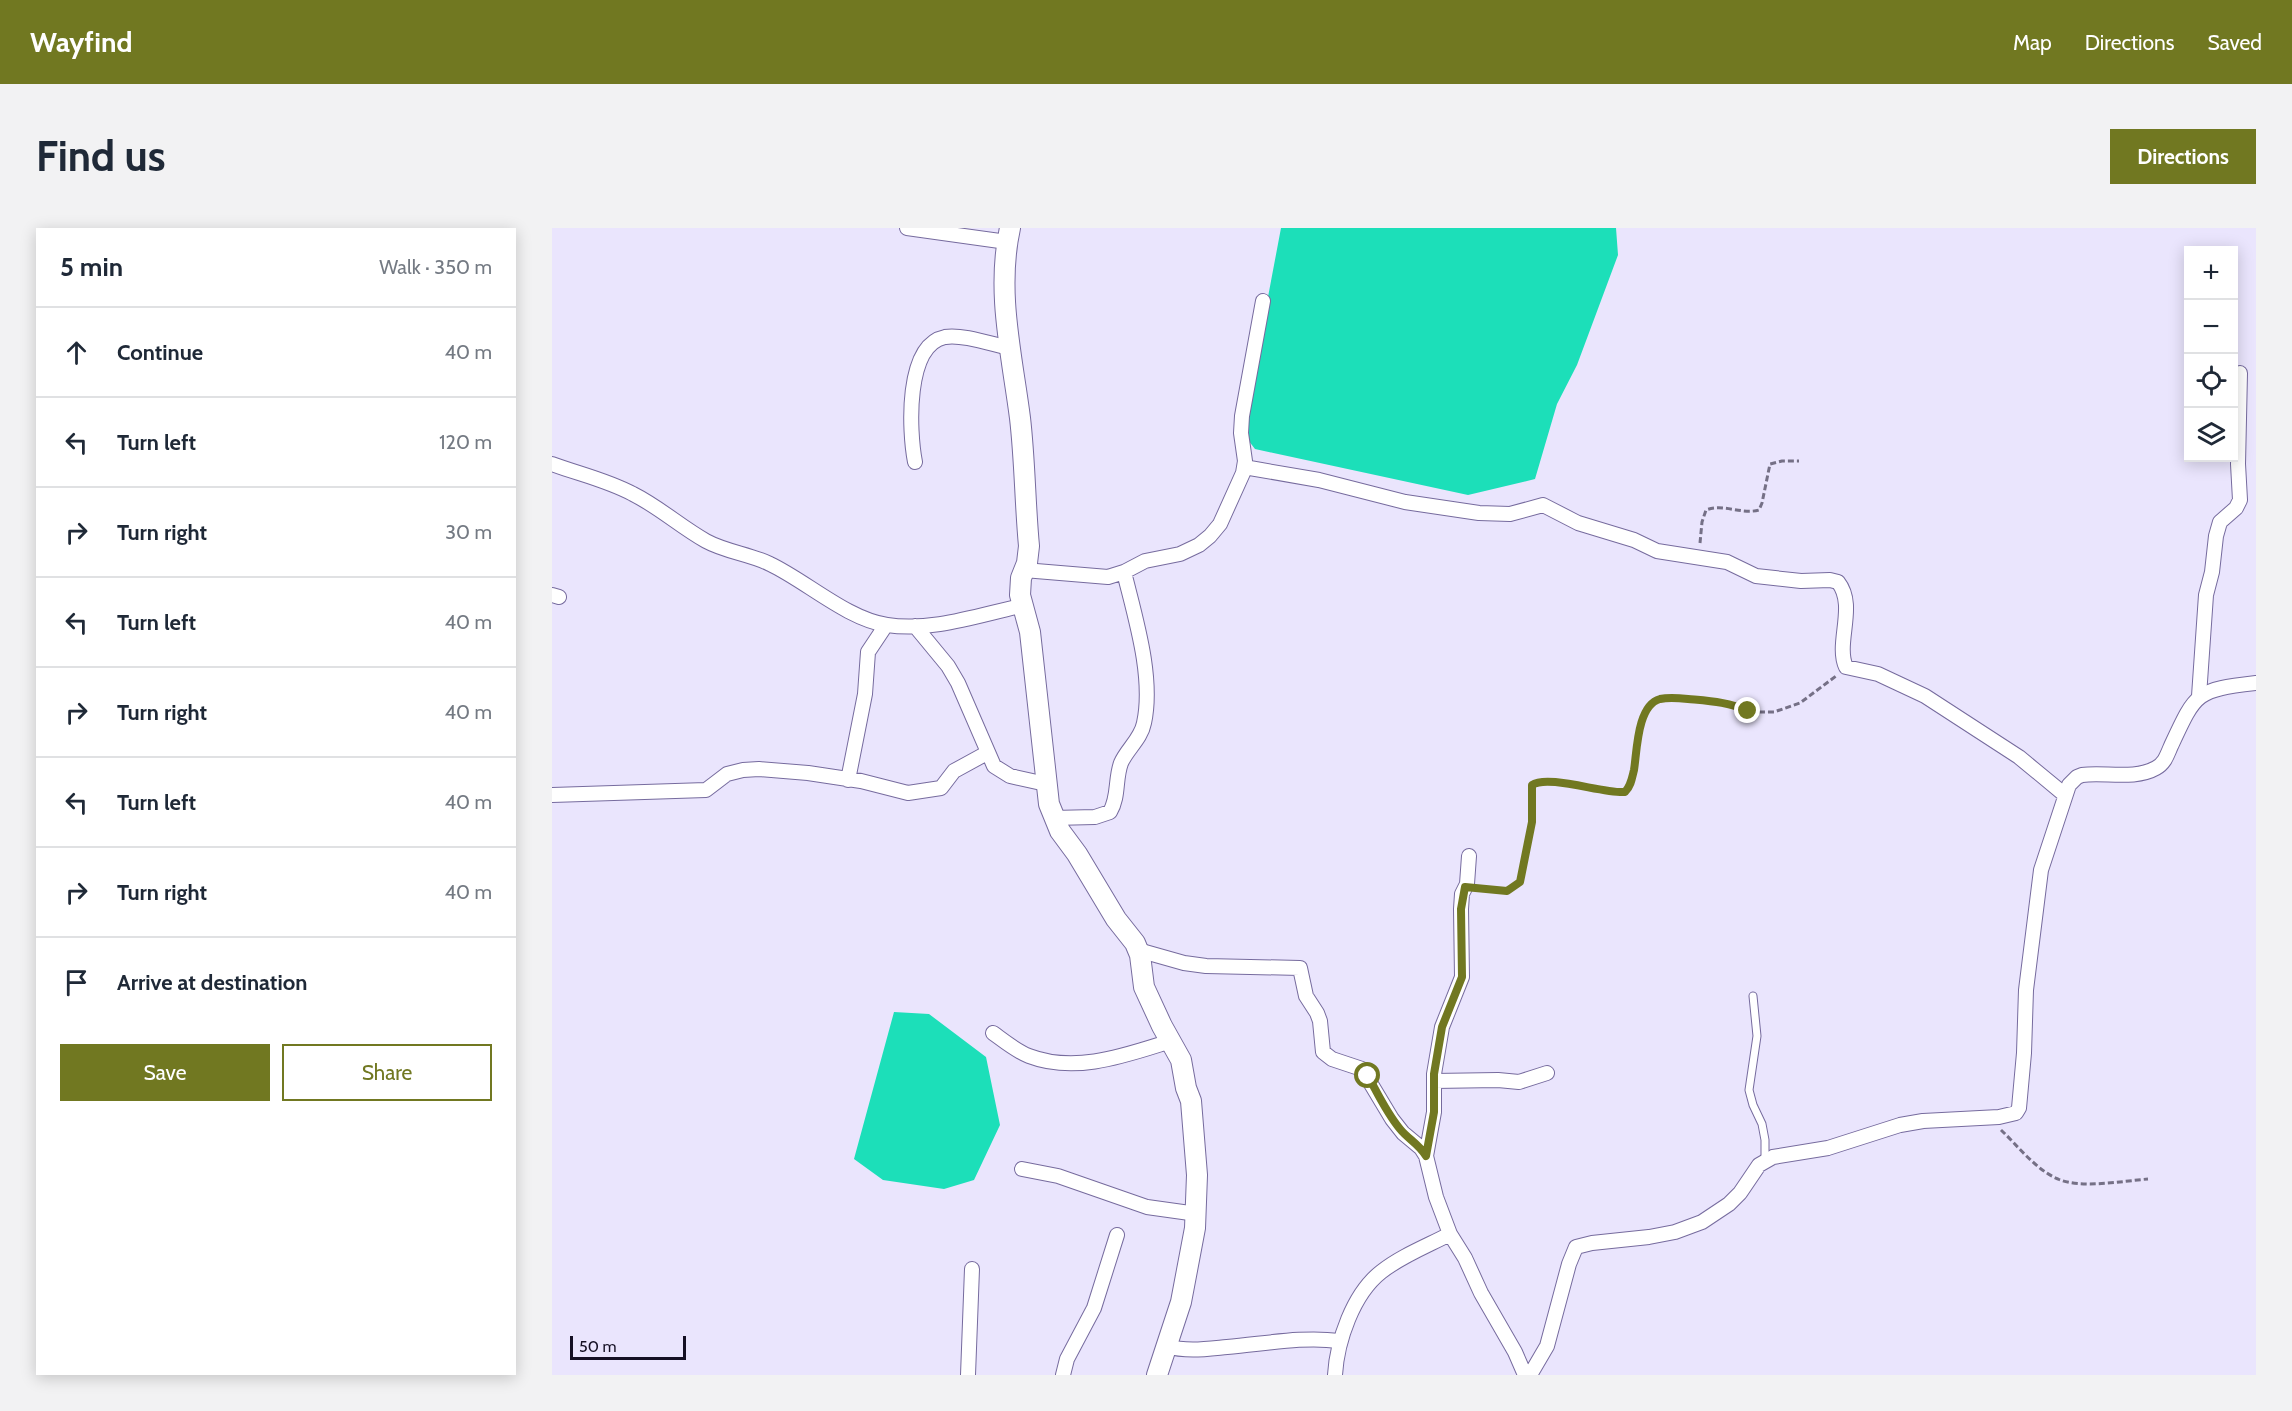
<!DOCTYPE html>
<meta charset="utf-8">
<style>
:root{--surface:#fff;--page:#f2f2f3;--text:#1f2937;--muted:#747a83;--line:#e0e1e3;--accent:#717821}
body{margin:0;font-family:Cabin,sans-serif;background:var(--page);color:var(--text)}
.controls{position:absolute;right:18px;top:18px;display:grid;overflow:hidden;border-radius:0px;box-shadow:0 3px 15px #0003}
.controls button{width:54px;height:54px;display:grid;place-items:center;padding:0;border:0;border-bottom:2px solid var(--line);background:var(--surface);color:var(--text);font:30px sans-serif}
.scale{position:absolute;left:18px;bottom:15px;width:116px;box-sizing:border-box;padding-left:6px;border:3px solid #151024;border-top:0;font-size:16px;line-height:21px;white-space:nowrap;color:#151024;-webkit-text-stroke:4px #eae5fd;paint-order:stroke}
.stop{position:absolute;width:18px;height:18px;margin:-14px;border:4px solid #717821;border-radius:50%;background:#fff}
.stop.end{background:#717821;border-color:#fff;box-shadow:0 2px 6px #0008}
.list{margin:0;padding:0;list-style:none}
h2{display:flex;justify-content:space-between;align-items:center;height:78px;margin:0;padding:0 24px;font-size:26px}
h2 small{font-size:20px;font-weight:400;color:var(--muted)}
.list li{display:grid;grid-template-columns:39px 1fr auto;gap:18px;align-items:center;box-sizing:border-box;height:90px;padding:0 24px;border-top:2px solid var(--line)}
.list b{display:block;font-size:22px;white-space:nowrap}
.list em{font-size:20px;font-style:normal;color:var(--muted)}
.actions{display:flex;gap:12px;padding:18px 24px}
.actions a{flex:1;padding:14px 0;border:2px solid var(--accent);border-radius:0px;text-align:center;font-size:21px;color:var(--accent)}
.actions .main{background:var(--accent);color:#fff}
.icon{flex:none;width:33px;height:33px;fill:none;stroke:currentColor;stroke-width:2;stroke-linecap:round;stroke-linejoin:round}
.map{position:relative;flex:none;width:1704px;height:1147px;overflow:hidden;border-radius:0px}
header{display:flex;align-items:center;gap:36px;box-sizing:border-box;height:84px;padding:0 30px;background:var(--accent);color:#fff}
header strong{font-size:28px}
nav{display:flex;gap:33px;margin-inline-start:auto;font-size:21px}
.intro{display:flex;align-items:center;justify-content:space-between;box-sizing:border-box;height:144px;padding:0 36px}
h1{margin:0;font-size:42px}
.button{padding:15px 27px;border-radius:0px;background:var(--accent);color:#fff;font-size:21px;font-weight:700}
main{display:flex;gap:36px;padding:0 36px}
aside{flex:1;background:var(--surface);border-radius:0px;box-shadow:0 3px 15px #0003}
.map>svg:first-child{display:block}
</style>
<header>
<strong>Wayfind</strong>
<nav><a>Map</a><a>Directions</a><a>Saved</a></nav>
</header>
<div class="intro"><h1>Find us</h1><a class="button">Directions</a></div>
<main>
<aside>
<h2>5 min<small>Walk · 350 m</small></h2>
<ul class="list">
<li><svg class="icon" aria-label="ahead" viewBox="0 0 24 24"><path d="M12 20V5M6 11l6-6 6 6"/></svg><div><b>Continue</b></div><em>40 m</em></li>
<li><svg class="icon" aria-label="left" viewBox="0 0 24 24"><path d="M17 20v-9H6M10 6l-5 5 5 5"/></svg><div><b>Turn left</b></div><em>120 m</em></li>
<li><svg class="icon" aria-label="right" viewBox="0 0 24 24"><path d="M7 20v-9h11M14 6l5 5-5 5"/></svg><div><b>Turn right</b></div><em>30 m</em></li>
<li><svg class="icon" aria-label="left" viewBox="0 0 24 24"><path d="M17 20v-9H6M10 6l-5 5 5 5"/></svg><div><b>Turn left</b></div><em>40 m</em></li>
<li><svg class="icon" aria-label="right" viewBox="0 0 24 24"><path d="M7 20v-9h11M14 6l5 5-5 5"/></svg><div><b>Turn right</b></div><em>40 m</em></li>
<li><svg class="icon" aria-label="left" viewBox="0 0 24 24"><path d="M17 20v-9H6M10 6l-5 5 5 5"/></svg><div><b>Turn left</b></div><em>40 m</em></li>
<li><svg class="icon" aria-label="right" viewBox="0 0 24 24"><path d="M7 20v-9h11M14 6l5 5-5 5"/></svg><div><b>Turn right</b></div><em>40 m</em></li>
<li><svg class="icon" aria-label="arrive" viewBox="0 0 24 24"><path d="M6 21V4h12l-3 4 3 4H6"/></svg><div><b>Arrive at destination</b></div></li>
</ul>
<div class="actions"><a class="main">Save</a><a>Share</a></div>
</aside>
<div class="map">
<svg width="1704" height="1147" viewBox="0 0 1704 1147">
<rect width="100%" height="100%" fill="#eae5fd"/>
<path fill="#1cdfb9" d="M729,0H1064L1066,27L1025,137L1005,176L983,251L916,267L703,221L693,208L696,175Z
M342,784L377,786L434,829L448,897L422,952L392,961L331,952L302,931Z"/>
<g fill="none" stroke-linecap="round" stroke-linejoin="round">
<g stroke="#766b9e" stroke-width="9">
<path id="lane" d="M1201,768L1205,808L1197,862L1201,877L1210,896L1213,912V932"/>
</g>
<g stroke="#766b9e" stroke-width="16">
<path id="street" d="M355,0L455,14
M363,234C357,203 353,117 393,109C410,106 439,116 457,120
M0,236C27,246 55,252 81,266C107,279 129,299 154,313C174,324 198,326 218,336C254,353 295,391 335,397C379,404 427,387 469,378
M692,239L767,252L853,274L927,285L958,286L991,277L1026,295L1082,312L1105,323L1175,334L1204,348L1249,353L1278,352L1286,354C1305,378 1283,415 1294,439L1326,446L1373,468L1467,529L1513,567
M472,342L556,349L572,344L593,333L628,326L647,317L658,308L668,296L691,245L693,233L689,205L690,188L711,73
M0,367L7,369
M363,398L396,438L406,455L442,538L458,548L494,556
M1647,468L1654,367L1660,344L1664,308L1668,294L1684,280L1688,272L1686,236L1688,145
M296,552L313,466L316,424L334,397
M0,567L154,562L175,546L191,542L207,541L256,545L309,553L356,565L389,560L402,543L435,525
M501,590L543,589L558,584C567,569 563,551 569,535C575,521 589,511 592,495C602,449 583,389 572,344
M586,722L632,735L654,738L748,740L754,768L765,785L768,793L771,824L780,831L810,841L840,891L851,905L869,920L874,928L884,969L898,1006L913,1030L929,1065L963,1124L973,1147
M441,805C452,813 464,823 477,828C524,846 574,827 619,813
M882,853L946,852L967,854L995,845
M874,928L882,884V846L890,799L910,749L909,681L910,666L915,656L917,628
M470,941L506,948L595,979L645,986
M614,1118C635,1124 654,1121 675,1119C712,1116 751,1108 787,1113
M416,1147L420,1041
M511,1147L515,1131L542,1080L565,1007
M783,1147C785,1113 801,1066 829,1044C849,1028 875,1018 898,1006
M978,1147L995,1118L1017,1036L1024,1019L1040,1015L1097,1009L1123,1004L1150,994L1177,976L1188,965L1207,937L1221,929L1276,920L1348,897L1371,893L1447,889L1464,885L1467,880L1472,825L1474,762L1489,642L1517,557L1525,549L1530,547C1553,544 1583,552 1604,540C1613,535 1615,527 1619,518C1644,464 1644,462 1704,455"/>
</g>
<g stroke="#766b9e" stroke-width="22">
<path id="secondary" d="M458,0C444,64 460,127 468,190C473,233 473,276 477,318L475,335L469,350L468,367L478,404L497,576L508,603L525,626L564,691L583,715L588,727L592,759L610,798L629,832L634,860L639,873L645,947L643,1000L629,1074L605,1147"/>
</g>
<path stroke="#757086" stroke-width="3" stroke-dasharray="6 3" stroke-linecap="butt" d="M1148,315L1150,294L1154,282C1171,275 1190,287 1207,282L1210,275L1218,236L1230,233H1247
M927,661L955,663L968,654L980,594V557L982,555C1006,550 1061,569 1076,562L1086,520V500L1102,473L1124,470L1177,476L1204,484H1222L1248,475L1284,448
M1449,902C1466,918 1484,942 1506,951C1528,961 1571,953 1596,951"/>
<use href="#lane" stroke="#fff" stroke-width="7"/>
<use href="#street" stroke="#fff" stroke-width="14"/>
<use href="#secondary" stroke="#fff" stroke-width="20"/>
</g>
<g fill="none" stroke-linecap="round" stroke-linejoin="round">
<path stroke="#717821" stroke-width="8" d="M816,848C826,866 834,884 848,901C856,911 867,916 874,928L882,884V846L890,799L910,749L909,681L913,659L955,663L968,654L980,594V557C996,546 1052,566 1073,564C1079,558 1080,550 1082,542C1085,524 1085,477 1108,471C1117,469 1127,470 1136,471C1157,473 1177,474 1196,483"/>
</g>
</svg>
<div class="controls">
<button>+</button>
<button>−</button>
<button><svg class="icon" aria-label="locate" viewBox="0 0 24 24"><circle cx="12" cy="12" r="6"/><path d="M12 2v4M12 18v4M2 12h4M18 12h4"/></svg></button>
<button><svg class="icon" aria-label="layers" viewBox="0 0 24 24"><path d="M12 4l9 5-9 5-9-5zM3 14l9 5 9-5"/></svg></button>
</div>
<div class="scale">50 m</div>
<div class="stop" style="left:816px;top:848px"></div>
<div class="stop end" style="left:1196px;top:483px"></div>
</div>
</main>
